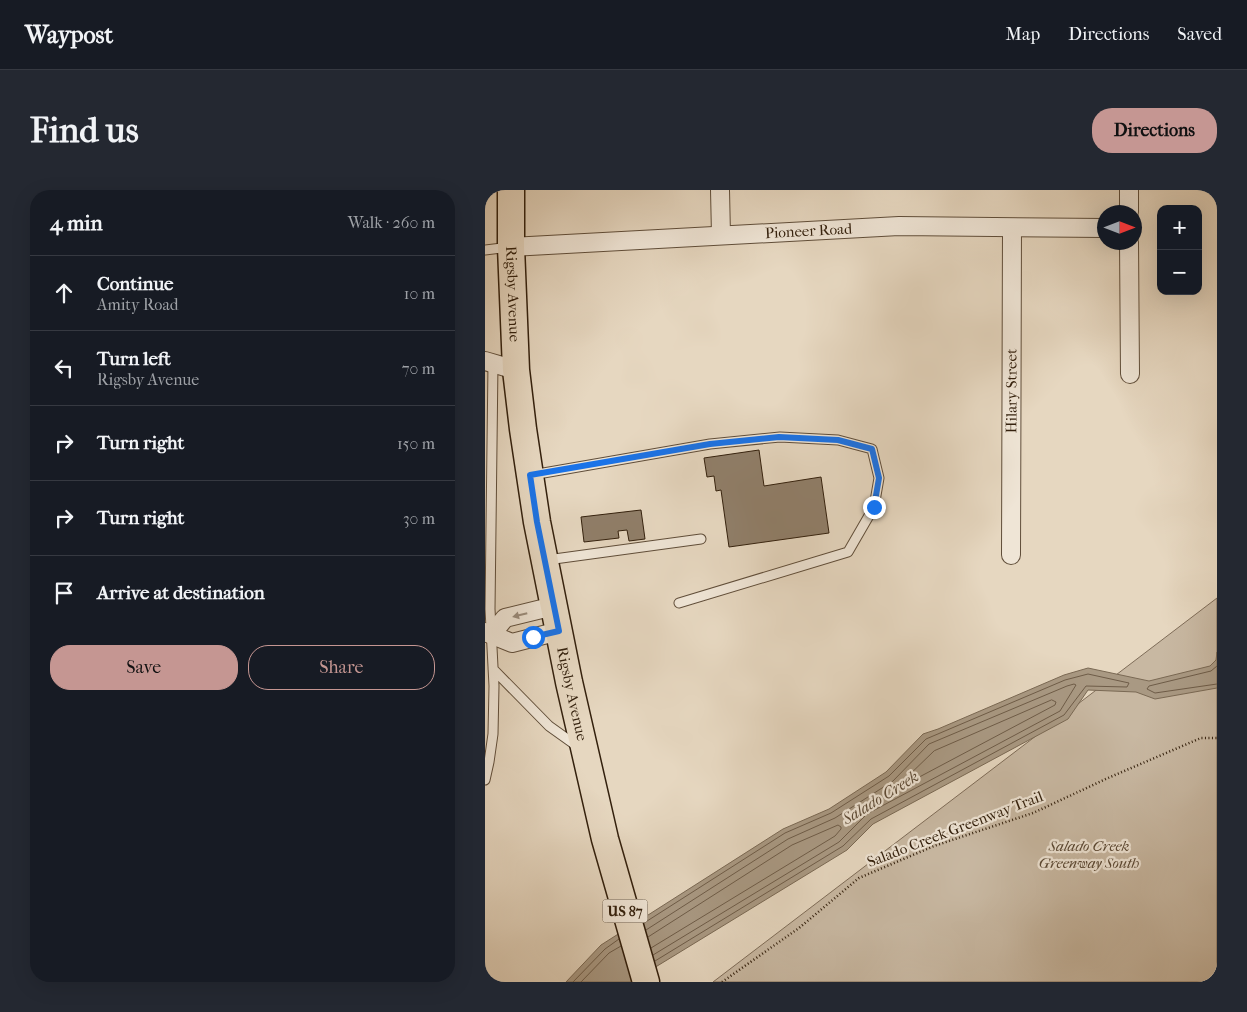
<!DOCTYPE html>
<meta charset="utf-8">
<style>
:root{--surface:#171b24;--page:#242831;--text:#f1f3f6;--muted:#9ea1a6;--line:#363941;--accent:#c59692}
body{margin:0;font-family:"IM FELL French Canon",serif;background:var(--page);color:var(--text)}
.controls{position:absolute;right:15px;top:15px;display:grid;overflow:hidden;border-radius:10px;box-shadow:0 5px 20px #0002}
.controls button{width:45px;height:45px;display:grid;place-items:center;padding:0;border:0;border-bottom:1px solid var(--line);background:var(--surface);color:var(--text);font:25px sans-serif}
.compass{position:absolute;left:612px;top:15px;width:45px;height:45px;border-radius:50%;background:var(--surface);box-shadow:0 5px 20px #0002;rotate:90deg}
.stop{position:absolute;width:15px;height:15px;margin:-11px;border:4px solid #1a73e8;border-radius:50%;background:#fff}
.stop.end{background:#1a73e8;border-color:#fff;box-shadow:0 1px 5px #0008}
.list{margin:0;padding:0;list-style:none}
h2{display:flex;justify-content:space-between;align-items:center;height:65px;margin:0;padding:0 20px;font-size:21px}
h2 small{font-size:16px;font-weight:400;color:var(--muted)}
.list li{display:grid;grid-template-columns:32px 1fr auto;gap:15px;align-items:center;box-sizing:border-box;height:75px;padding:0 20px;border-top:1px solid var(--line)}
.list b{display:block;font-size:19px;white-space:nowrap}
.list p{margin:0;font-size:16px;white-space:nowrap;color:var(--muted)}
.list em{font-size:16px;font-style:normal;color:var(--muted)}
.actions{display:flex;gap:10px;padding:15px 20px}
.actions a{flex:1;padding:11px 0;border:1px solid var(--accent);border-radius:20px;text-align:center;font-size:18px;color:var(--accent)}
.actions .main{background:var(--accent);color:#111}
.icon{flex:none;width:28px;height:28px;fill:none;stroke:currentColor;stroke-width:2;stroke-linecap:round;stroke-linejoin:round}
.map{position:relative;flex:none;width:732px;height:792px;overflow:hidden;border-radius:20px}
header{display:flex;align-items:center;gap:30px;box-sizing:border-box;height:70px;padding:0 25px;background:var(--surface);border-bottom:1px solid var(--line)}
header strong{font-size:24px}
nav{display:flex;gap:28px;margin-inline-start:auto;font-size:18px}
.intro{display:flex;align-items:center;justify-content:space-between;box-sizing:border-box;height:120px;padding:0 30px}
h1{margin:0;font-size:35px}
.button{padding:12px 22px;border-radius:20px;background:var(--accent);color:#111;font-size:18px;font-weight:700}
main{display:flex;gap:30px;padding:0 30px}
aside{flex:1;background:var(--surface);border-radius:20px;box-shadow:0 5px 20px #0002}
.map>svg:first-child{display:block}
</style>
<header>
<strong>Waypost</strong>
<nav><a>Map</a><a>Directions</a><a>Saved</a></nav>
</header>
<div class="intro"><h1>Find us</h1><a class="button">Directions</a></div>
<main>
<aside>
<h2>4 min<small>Walk · 260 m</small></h2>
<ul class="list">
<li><svg class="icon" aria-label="ahead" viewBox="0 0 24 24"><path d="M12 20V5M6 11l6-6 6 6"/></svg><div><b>Continue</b><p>Amity Road</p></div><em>10 m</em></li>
<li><svg class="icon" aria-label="left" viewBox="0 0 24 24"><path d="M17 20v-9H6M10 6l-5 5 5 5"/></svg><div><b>Turn left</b><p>Rigsby Avenue</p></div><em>70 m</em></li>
<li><svg class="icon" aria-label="right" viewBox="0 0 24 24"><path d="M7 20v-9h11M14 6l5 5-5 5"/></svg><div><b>Turn right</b></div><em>150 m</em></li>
<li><svg class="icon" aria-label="right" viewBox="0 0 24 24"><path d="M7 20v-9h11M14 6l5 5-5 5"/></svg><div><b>Turn right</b></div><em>30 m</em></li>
<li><svg class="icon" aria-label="arrive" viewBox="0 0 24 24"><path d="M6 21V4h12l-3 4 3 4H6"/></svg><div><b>Arrive at destination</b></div></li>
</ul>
<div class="actions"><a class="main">Save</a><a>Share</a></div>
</aside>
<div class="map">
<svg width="732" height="792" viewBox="0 0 732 792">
<rect width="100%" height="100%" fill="#e6d7c0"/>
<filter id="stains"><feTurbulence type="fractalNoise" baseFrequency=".004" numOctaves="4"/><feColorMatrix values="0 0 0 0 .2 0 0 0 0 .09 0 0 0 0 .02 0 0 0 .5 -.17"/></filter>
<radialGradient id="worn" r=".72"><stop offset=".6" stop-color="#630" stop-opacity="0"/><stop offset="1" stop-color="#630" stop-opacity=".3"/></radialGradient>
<path fill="#c8b8a2" stroke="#7e6c58" d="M732,408V792H228Z"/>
<path fill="#a99983" stroke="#7a6954" d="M732,462V498L670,509L651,502L603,500L583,529L388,634L362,660L146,792H81L116,755L298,639L344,619L401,582L438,544L453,539L579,485L603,478L664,491L725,476L731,470Z"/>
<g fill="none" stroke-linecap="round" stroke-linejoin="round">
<path stroke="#6e5c48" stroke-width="1" d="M732,476L726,481L664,496L662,499L670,503L732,494
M567,510L571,512L570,515L423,593L419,592L420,589L449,561Z
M159,733L300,643L346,623L404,586L441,549L580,490L603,484L644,493L642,497L601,496L579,525L386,629L358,656L170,771
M161,740L303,649L350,628L408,591L444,554L582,496L589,494L591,495L575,521L382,624L354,652L168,765
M163,747L307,655L353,635L356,637V639L350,646L166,758
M88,792L120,759L134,749
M96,792L124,763L136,756"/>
</g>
<path fill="#907f6a" stroke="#33200d" d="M274,260L279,296L336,287L344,343L244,357L236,300L231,301L229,286L222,287L219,268Z
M156,320L160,349L144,351L142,340L133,341L134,348L99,352L96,327Z"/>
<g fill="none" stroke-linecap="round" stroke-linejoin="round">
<g stroke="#604e3a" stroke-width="11">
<path id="lane" d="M0,60L25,57
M47,285L225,254L295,247L353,250L387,259L394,288L389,317L363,362L194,413
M62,370L216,349
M8,479L64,536L92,556
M0,590L4,572L8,544L9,496L5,419L8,173"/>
</g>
<g stroke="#604e3a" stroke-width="20">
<g id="street">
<path d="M235,0L236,45"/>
<path d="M644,22V0"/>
<path d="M644,52L645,184"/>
<path id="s1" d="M26,57L414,36L620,38"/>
<path d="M0,171L31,180"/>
<path id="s2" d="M526,365L527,38"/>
<path d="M0,442L27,453L74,441"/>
<path d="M7,444L20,428L69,416"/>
</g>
</g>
<g stroke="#33200d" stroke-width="29">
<g id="primary">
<path id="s3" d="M26,0V57L31,180L38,239L52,332L84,492L120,649L161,792"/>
</g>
</g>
<path stroke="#33200d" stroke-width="2.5" stroke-dasharray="1 2.5" stroke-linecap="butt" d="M237,792L314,738L374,688L449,656L548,623L623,588L716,548H732"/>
<use href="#lane" stroke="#efe5d6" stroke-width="9"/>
<use href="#street" stroke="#efe5d6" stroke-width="18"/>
<use href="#primary" stroke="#e6d7c0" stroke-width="26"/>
</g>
<defs><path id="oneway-solid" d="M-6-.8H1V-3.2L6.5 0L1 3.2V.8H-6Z" transform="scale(1.25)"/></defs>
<use fill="#9a8c7c" href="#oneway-solid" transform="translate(35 425) rotate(166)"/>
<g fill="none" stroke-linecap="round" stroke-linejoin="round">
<path stroke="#1a73e8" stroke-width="6" d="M48,447L74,441L52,332L45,285L225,254L294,247L353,250L387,259L394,288L389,317"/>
</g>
<g text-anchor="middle" stroke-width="4.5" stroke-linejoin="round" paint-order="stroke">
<rect fill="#efe5d6" stroke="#6b5b49" stroke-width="1" x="117.5" y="709.5" width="45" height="23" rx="4"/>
<g font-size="14" font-weight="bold" fill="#33200d">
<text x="140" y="726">US 87</text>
</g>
<g font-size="15" fill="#33200d" stroke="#efe5d6">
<text dy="5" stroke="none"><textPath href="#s1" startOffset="298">Pioneer Road</textPath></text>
<text dy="5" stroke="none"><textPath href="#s3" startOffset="104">Rigsby Avenue</textPath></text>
<text dy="5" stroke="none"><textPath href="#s2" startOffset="164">Hilary Street</textPath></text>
<text dy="5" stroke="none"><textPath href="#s3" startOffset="509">Rigsby Avenue</textPath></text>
<text transform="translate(470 639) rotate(-21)" y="5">Salado Creek Greenway Trail</text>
</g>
<g font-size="15" font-style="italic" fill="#584632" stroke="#efe5d6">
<text x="604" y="661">Salado Creek<tspan x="604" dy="17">Greenway South</tspan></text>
</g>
<g font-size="16" font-style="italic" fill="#5c4a36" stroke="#efe5d6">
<text transform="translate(395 607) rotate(-32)" y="6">Salado Creek</text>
</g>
</g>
<rect width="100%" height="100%" filter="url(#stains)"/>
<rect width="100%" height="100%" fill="url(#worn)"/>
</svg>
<div class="controls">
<button>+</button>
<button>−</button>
</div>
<svg class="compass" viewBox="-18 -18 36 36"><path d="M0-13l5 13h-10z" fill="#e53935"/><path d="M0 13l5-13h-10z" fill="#9ea1a6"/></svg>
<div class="stop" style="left:48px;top:447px"></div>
<div class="stop end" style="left:389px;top:317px"></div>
</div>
</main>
